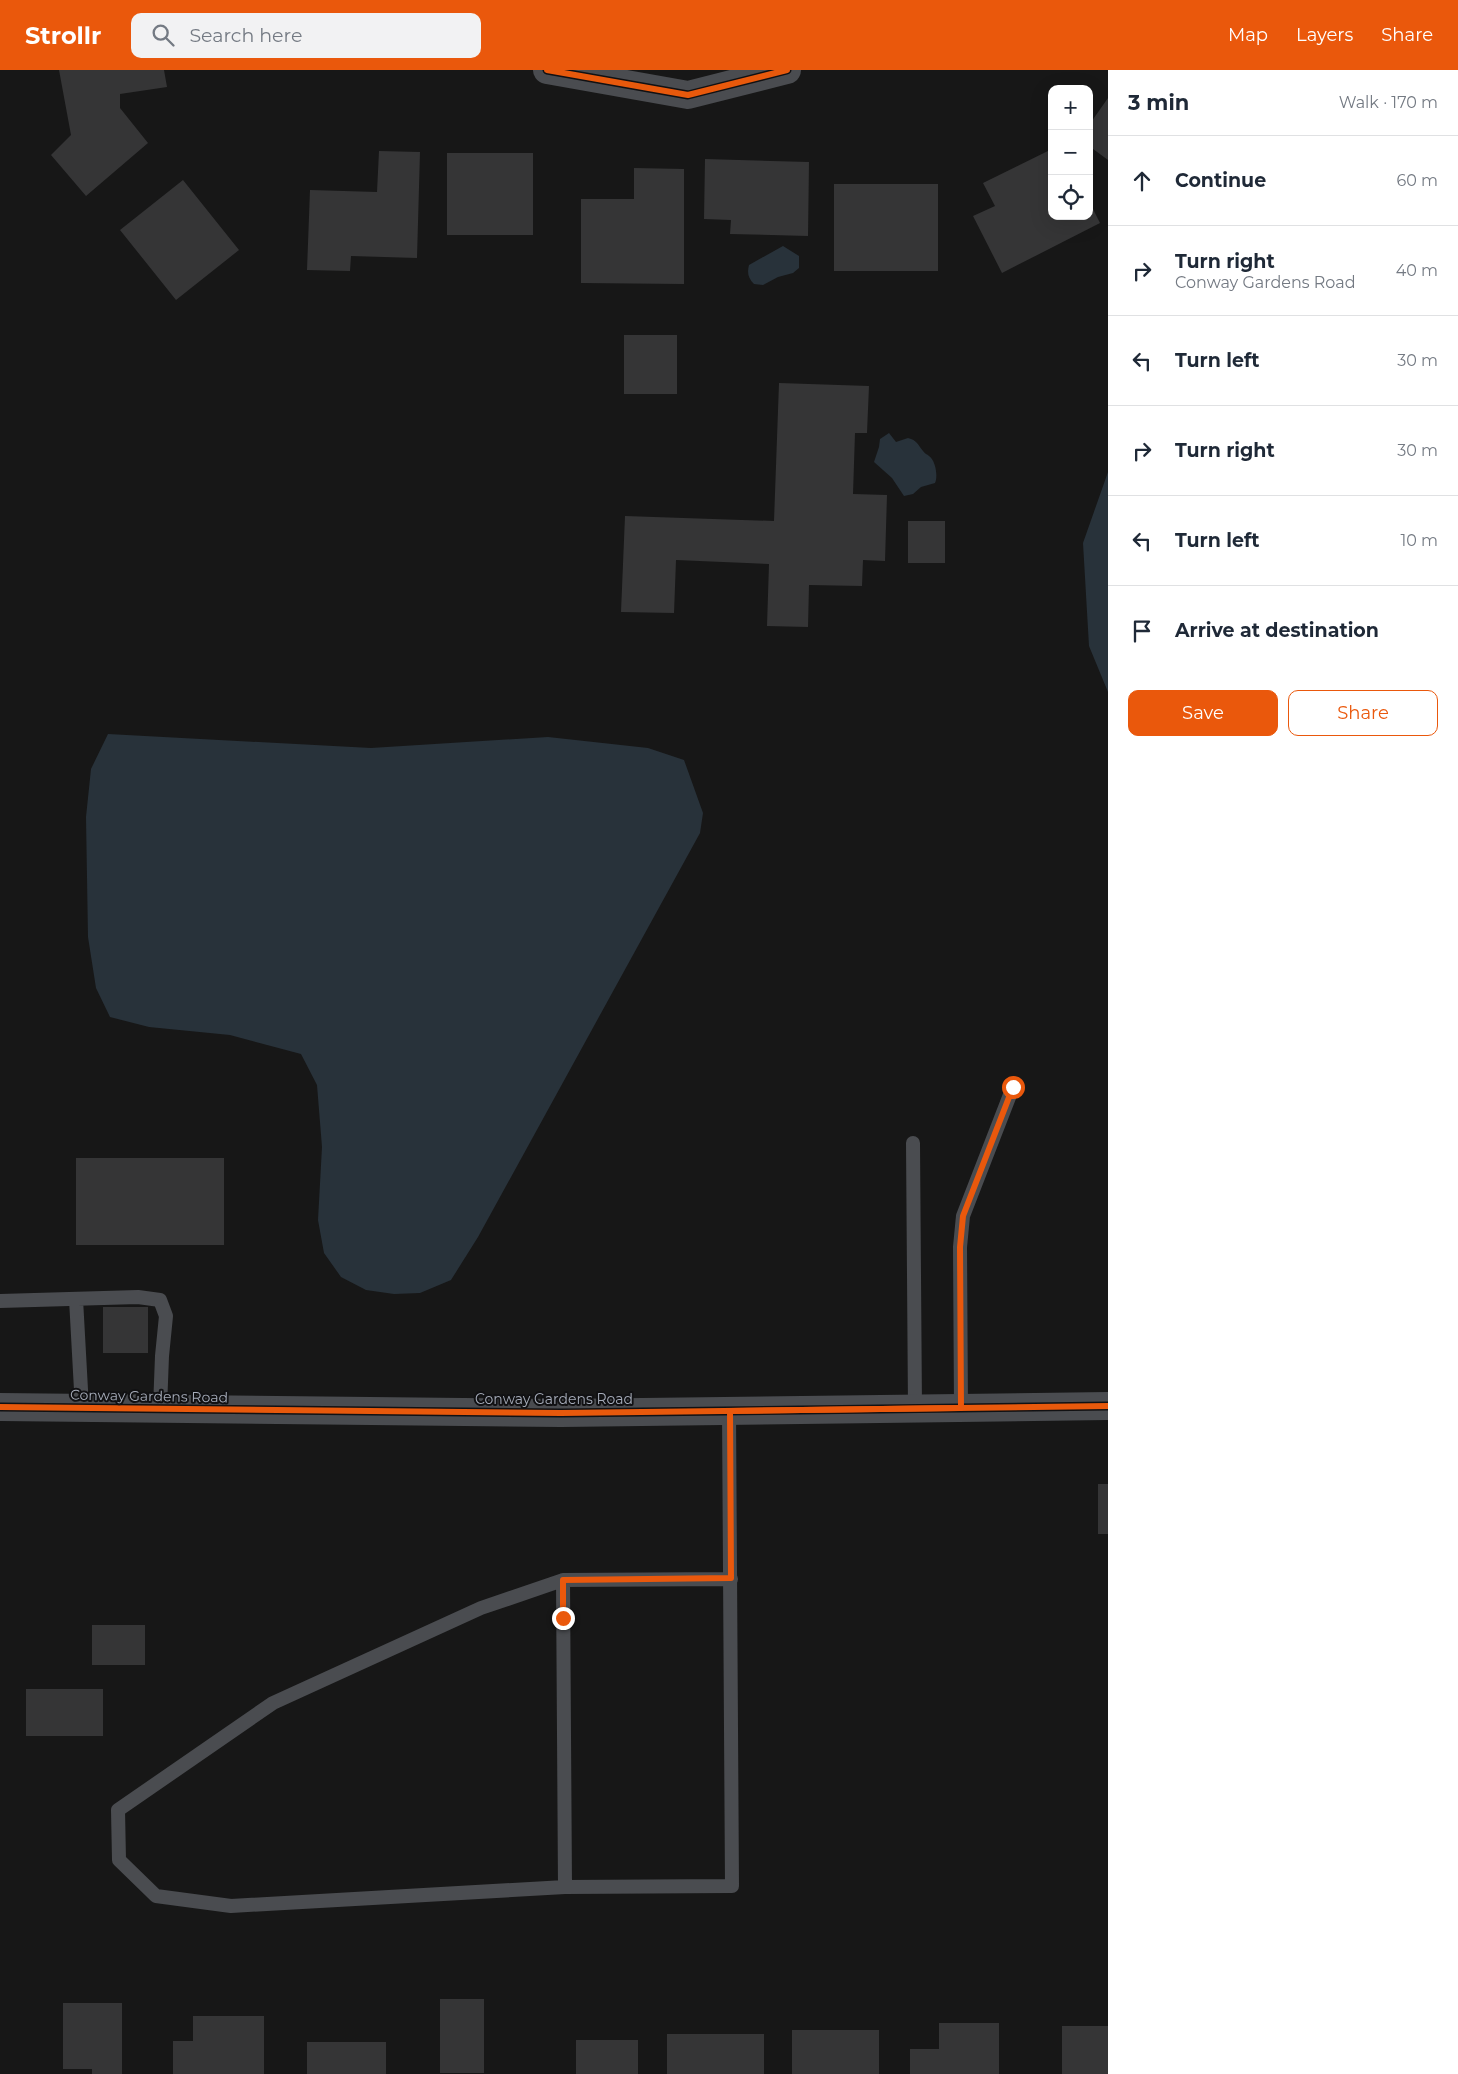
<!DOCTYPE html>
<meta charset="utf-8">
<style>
:root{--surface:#fff;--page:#f2f2f3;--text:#1f2937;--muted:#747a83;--line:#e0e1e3;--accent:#ea580c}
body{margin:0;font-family:Montserrat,sans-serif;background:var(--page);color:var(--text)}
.controls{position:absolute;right:15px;top:15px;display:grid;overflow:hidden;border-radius:10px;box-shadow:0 5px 20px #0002}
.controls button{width:45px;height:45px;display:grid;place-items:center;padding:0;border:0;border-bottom:1px solid var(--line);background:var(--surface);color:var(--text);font:25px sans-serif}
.stop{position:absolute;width:15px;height:15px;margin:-11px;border:4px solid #ea580c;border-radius:50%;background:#fff}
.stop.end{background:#ea580c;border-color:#fff;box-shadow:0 1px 5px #0008}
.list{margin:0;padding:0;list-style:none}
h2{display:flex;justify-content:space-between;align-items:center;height:65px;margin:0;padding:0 20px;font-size:21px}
h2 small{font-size:16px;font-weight:400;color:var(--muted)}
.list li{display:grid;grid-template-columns:32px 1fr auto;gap:15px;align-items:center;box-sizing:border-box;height:90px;padding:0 20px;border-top:1px solid var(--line)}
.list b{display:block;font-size:19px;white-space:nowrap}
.list p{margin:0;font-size:16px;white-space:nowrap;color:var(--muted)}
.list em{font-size:16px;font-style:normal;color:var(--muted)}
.actions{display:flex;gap:10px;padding:15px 20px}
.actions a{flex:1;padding:11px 0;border:1px solid var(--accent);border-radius:10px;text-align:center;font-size:18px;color:var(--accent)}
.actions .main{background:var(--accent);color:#fff}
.icon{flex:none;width:28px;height:28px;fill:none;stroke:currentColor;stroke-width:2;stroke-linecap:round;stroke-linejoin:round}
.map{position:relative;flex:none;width:1108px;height:2004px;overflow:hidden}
header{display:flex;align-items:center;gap:30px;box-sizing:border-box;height:70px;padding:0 25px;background:var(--accent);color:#fff}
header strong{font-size:24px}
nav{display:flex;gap:28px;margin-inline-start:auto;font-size:18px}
.search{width:350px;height:45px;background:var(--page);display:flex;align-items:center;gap:12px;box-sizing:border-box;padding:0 18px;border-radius:10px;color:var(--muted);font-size:19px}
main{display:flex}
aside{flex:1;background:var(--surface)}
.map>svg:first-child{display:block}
</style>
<header>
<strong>Strollr</strong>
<div class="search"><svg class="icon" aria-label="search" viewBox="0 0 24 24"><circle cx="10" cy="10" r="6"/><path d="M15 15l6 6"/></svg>Search here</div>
<nav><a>Map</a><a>Layers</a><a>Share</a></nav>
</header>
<main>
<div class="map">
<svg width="1108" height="2004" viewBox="0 0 1108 2004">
<rect width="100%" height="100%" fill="#171717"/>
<path fill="#28323a" d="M783,176L799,186V198L793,203L778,207L763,215L754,214C748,208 747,203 749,195Z
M889,363L896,372L908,368C917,370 918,375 923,381C925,384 927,384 929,386C936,391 938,407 935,413L921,417L913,424L904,426L892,408L874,392L879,377L880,369Z
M1108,402V622L1089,576L1083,473Z
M108,664L371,678L548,667L648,678L684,690L703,743L700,763L478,1167L451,1210L420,1223L394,1224L366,1220L341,1207L324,1183L318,1150L322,1077L317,1015L301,984L230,965L149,957L110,947L96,918L88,867L86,747L91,699Z"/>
<path fill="#353536" d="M59,0H164L167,17L120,24V38L148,73L86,126L51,85L71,65Z
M1108,28V90L1089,76V55Z
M1052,79V146H1089V131L1100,153L1002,203L973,146L995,136L983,113Z
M379,81L420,82L417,188L351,186L350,201L307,200L310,120L377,122Z
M447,83H533V165H447Z
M705,89L809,92L808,166L730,164L731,150L704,149Z
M634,98L684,99V214L581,213V129H634Z
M183,110L239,180L176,230L120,160Z
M834,114H938V201H834Z
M624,265H677V324H624Z
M779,313L869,316L867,363H855L853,424L887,425L885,491L863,490L862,516L809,515L808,557L767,556L769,494L676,490L674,543L621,542L625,446L774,451Z
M908,451H945V493H908Z
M76,1088H224V1175H76Z
M103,1237H148V1283H103Z
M1098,1414H1108V1464H1098Z
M92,1555H145V1595H92Z
M26,1619H103V1666H26Z
M440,1929H484V2003H440Z
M63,1933H122V2004H92V1999H63Z
M193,1946H264V2004H173V1971H193Z
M939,1953H999V2004H910V1979H939Z
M1062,1956H1108V2004H1062Z
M792,1960H879V2004H792Z
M667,1964H764V2004H667Z
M576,1970H638V2004H576Z
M307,1972H386V2004H307Z"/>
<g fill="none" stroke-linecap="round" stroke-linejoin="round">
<path stroke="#4a4c50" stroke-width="14" d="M913,1073L915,1338
M76,1229L82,1338
M0,1231L138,1227L160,1230L166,1246L162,1286L160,1338
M961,1338L960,1177L963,1146L1013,1017
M729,1341L732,1816L565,1817L563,1510L731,1509
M563,1510L481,1538L273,1633L118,1740L119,1790L156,1826L231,1836L565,1817"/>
<path stroke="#4a4c50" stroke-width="28" d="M547,0L688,25L787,0"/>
<path stroke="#4a4c50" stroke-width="28" d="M0,1337L561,1343L1108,1336"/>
<g stroke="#111113" stroke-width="9">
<path id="cycleway" d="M547,0L688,25L787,0
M0,1337L561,1343L1108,1336"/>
</g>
<use href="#cycleway" stroke="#e8590c" stroke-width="6"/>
</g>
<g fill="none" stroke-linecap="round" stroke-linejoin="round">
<path stroke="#ea580c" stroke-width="6" d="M563,1548V1510L731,1508L730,1341L961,1338L960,1177L963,1146L1013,1017"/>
</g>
<g text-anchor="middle" stroke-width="4" stroke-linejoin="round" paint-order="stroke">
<g font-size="14" fill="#a6acb9" stroke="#111113">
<text transform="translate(149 1326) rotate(1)" y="5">Conway Gardens Road</text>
<text x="554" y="1334">Conway Gardens Road</text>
</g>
</g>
</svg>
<div class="controls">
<button>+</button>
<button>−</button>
<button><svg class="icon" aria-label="locate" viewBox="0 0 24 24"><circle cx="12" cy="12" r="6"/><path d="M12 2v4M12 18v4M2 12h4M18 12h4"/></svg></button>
</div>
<div class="stop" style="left:1013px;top:1017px"></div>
<div class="stop end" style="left:563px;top:1548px"></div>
</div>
<aside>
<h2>3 min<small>Walk · 170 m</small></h2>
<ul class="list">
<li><svg class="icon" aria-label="ahead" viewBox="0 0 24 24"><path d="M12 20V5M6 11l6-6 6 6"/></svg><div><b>Continue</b></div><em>60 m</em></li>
<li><svg class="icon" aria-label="right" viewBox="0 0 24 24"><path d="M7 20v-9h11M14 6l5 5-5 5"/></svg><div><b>Turn right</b><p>Conway Gardens Road</p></div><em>40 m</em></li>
<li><svg class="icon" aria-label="left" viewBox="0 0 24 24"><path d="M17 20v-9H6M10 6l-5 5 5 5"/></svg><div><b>Turn left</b></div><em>30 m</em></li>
<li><svg class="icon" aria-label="right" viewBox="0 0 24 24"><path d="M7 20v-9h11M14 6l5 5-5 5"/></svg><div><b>Turn right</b></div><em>30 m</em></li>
<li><svg class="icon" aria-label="left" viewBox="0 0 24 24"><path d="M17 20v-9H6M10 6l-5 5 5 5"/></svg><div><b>Turn left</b></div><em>10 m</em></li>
<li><svg class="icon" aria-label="arrive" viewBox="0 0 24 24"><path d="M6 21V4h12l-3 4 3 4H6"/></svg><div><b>Arrive at destination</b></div></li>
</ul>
<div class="actions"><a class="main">Save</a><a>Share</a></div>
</aside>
</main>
